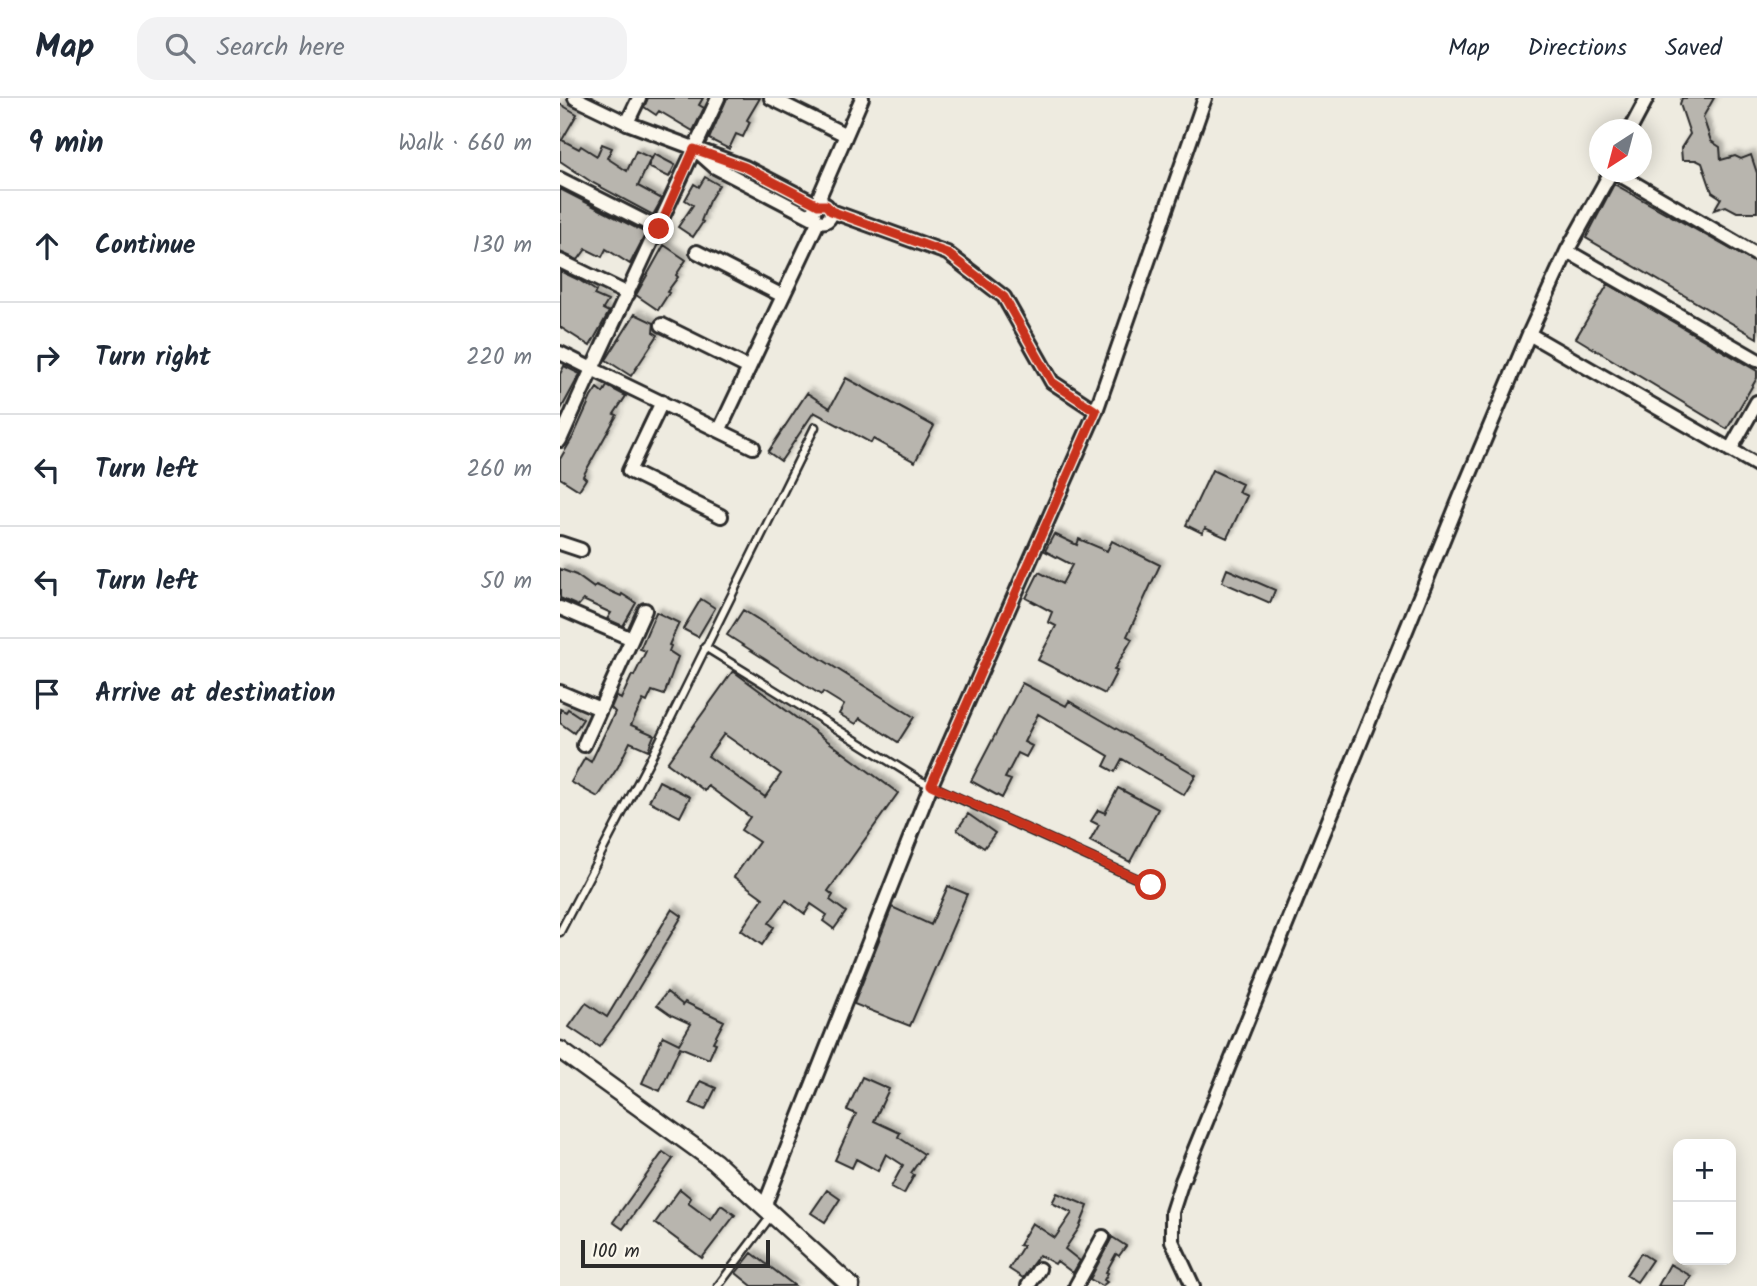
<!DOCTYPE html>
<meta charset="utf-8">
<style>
:root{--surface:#fff;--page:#f2f2f3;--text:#1f2937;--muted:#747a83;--line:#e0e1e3}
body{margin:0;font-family:Kalam,sans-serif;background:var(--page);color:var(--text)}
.controls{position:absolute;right:21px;bottom:21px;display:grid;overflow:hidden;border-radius:14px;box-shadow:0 4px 18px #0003}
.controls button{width:63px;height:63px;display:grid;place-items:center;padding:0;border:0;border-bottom:2px solid var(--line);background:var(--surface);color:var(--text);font:35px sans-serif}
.compass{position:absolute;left:1029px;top:21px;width:63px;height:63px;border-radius:50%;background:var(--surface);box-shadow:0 4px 18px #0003;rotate:216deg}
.scale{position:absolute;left:21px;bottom:18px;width:189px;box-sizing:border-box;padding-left:7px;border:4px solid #2b2b2b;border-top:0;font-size:19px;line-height:24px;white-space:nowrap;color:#2b2b2b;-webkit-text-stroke:5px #fbf7ec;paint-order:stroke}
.stop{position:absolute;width:21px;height:21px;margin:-16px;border:5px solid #c8321e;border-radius:50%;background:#fff}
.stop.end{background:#c8321e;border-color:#fff;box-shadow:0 2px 7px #0008}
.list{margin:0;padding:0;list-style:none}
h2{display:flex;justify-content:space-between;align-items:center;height:91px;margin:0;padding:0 28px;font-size:30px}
h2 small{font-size:23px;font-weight:400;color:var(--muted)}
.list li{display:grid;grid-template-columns:46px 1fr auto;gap:21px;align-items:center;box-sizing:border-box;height:112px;padding:0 28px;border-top:2px solid var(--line)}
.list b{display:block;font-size:26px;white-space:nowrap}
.list em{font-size:23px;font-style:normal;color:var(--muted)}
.icon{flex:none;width:38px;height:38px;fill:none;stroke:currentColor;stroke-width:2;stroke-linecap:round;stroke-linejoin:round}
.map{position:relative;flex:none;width:1197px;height:1188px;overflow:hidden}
header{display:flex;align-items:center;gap:42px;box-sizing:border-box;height:98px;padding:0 35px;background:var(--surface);border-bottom:2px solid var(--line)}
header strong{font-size:33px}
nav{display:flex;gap:38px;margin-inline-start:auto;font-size:24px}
.search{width:490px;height:63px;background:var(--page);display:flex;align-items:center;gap:18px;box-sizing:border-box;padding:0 24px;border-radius:21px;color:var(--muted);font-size:26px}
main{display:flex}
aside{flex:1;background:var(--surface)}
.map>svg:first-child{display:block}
</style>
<header>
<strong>Map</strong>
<div class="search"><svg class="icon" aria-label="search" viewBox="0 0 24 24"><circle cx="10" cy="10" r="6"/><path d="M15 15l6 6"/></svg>Search here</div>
<nav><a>Map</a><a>Directions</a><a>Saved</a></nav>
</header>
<main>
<aside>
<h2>9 min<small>Walk · 660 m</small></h2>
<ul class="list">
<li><svg class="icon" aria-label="ahead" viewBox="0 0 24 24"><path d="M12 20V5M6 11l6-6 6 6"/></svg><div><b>Continue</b></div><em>130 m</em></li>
<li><svg class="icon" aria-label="right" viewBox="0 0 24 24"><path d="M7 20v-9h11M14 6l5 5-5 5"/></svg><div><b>Turn right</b></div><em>220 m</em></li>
<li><svg class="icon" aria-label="left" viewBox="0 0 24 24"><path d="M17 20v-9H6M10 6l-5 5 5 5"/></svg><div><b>Turn left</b></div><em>260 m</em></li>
<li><svg class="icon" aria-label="left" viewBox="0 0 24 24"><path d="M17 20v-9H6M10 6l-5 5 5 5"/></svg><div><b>Turn left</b></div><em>50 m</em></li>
<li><svg class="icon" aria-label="arrive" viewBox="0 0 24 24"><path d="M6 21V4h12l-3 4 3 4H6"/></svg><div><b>Arrive at destination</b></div></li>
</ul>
</aside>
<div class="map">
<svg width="1197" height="1188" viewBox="0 0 1197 1188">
<defs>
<filter id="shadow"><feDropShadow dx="4" dy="-4" stdDeviation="2" flood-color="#0004"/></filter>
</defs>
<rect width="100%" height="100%" fill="#eeebe0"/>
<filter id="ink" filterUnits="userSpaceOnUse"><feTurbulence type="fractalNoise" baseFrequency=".0143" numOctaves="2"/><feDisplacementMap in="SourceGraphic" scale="14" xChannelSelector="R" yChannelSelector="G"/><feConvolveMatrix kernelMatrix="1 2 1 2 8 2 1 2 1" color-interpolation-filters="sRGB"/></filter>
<g filter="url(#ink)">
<path fill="#b8b5ae" stroke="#2b2b2b" stroke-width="2" fill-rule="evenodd" filter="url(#shadow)" d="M88,0H143L139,7L144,10L133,33L99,13L96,17L84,9Z
M167,0H200L187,22L190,24L183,39L176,36L169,51L149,41Z
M1122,0H1154L1143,19L1151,43L1160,49L1161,62L1175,58L1181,61L1191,57L1197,75V114H1177L1166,108L1154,112L1161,100L1152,94L1142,65L1136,62H1122L1121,50L1130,36L1120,6Z
M0,6L17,16L2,42L19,51L21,48L37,58L42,46L52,50L47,60L67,73L76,53L91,60L78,88L102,101L93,117L33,85L0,63Z
M94,56L115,67L109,79L88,69Z
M145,79L159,87L149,103L141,123L143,124L133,139L118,129L133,107L125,102L134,86L139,89Z
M1054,86L1197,166V240L1026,140Z
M0,91L86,135L70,166L46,151L42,159L26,151L18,162L0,154Z
M104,147L126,162L116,177L118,179L107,194L109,195L98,212L76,197Z
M0,173L19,182L36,193L34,197L48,203L43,211L49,214L30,248L0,229Z
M1048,186L1197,273V280L1167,331L1016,240Z
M75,216L94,225L93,234L98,237L71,278L46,262Z
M4,268L20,276L0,313V276Z
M286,280L374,328L355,364L313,341L311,345L254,314L221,363L208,354L247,295L270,310Z
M47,288L66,298L54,316L57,317L23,378L26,381L19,392L0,380V361L13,339L31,299L37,290L43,295Z
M652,372L682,386L678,394L687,398L667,440L645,430L642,435L626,427Z
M494,436L517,447L519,441L547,453L552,443L600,467L567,538L572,541L554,572L557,573L545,596L478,562L496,528L488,524L492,514L466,500L479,474L502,486L512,467L485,453Z
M0,471L16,477L34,490L36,487L61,498L62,496L76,505L63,528L47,521L51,515L23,502L18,508L0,500Z
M667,471L715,492L710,505L662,484Z
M141,501L155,510L138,539L123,531Z
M183,512L354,619L338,644L300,620L296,626L279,616L284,607L263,594L261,597L167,537Z
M96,514L119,525L109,547L111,548L109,553L118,559L104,597L92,593L87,604L83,602L71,627L94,637L88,652L70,644L58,669L38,699L11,684L25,660L31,664L55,614L51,610L56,598L61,601L72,577L74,578L86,553L80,551Z
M173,573L338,695L268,793L273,797L270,802L286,814L274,831L263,823L267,817L251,806L245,816L226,802L209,825L214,829L202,847L181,832L203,800L174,779L199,744L181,732L190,719L148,688L145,693L107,665ZM164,636L221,676L205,699L148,658Z
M462,585L506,608L509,603L636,677L624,697L562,661L555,674L544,668L549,658L478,616L464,644L472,648L466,659L458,655L445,680L451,682L442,700L411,683Z
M0,611L6,614L8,611L23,621L14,635L0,625Z
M99,683L130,699L120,719L89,703Z
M558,690L598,711L570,764L530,743L539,727L531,723L538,712L545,715Z
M408,716L435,735L424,750L397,732Z
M388,788L407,796L350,928L294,906L332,809L371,827Z
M112,811L122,818L60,921L39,949L9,929L26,905L47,919Z
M107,894L123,907L125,904L133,908L164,923L153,944L156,945L149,961L120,949L100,993L82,985L103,938L119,946L131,926L111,917L97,907Z
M302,979L329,991L314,1023L340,1035L338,1039L364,1056L351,1075L354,1077L344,1096L331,1089L343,1067L326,1056L318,1073L296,1061L292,1070L275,1062L296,1016L287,1012Z
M140,983L156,990L145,1012L130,1005Z
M103,1054L113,1061L63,1131L53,1124Z
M120,1091L131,1100L128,1105L151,1122L161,1107L175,1117L142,1160L95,1125Z
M267,1092L280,1101L265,1124L251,1115Z
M497,1095L528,1108L519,1130L505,1151L520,1163L513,1175L497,1163L495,1166L479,1157L463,1180L449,1171L463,1148L459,1147L472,1125L495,1140L512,1115L492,1105Z
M552,1139L566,1148L559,1158L556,1156L546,1174L548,1175L544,1182L547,1184L542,1188L530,1181Z
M192,1155L235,1188H192L176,1175Z
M1081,1155L1092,1162L1077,1184L1066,1177Z
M1110,1166L1131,1178L1125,1188H1098Z"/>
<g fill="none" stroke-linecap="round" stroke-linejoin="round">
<g stroke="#2b2b2b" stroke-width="11">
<path id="lane" d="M145,549L361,683L591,787
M0,834L96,650L255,329
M158,1188L211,1118"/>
</g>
<g stroke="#2b2b2b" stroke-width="18">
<path id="street" d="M15,0L67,25L79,0
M158,0L32,271L193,349
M211,0L286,37
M67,25L185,69L258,107H266C277,117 266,129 255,121L253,113L258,107
M1070,32L1087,0
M137,53L155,69L255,121
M1055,74L1197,157
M0,81L99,131
M262,106L260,97L302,0
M271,113L387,155L444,199L492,284L536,313
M1007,153L1197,262
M137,154L223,198
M0,163L68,196
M102,227L189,270
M969,236L1197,367
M0,255L32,271L0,342
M102,304L69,373L161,418
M160,331L258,124
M1170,352L1197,304
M0,445L21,452
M0,510L72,541
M0,594L40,611
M24,647L85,512
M204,1109L371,687L536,313L645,0
M468,1188L479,1171
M516,1188L543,1139
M633,1188L612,1143V1114L622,1083L902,395L969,236L1007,153L1051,74"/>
</g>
<g stroke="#2b2b2b" stroke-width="21">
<path id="secondary" d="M0,952L155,1064L291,1188"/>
</g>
<use href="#lane" stroke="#fbf7ec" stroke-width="6"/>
<use href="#street" stroke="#fbf7ec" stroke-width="12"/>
<use href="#secondary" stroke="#fbf7ec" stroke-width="16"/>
</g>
</g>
<g fill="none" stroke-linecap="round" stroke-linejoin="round" filter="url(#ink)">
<path stroke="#c8321e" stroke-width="9" d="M99,131L134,51L185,69L258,107H266L271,113L387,155L444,199L492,284L536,313L371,687L591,787"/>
</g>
</svg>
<div class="controls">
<button>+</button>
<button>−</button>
</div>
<svg class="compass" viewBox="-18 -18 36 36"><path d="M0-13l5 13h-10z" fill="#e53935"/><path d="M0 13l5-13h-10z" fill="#747a83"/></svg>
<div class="scale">100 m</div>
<div class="stop" style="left:591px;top:787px"></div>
<div class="stop end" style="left:99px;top:131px"></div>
</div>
</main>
